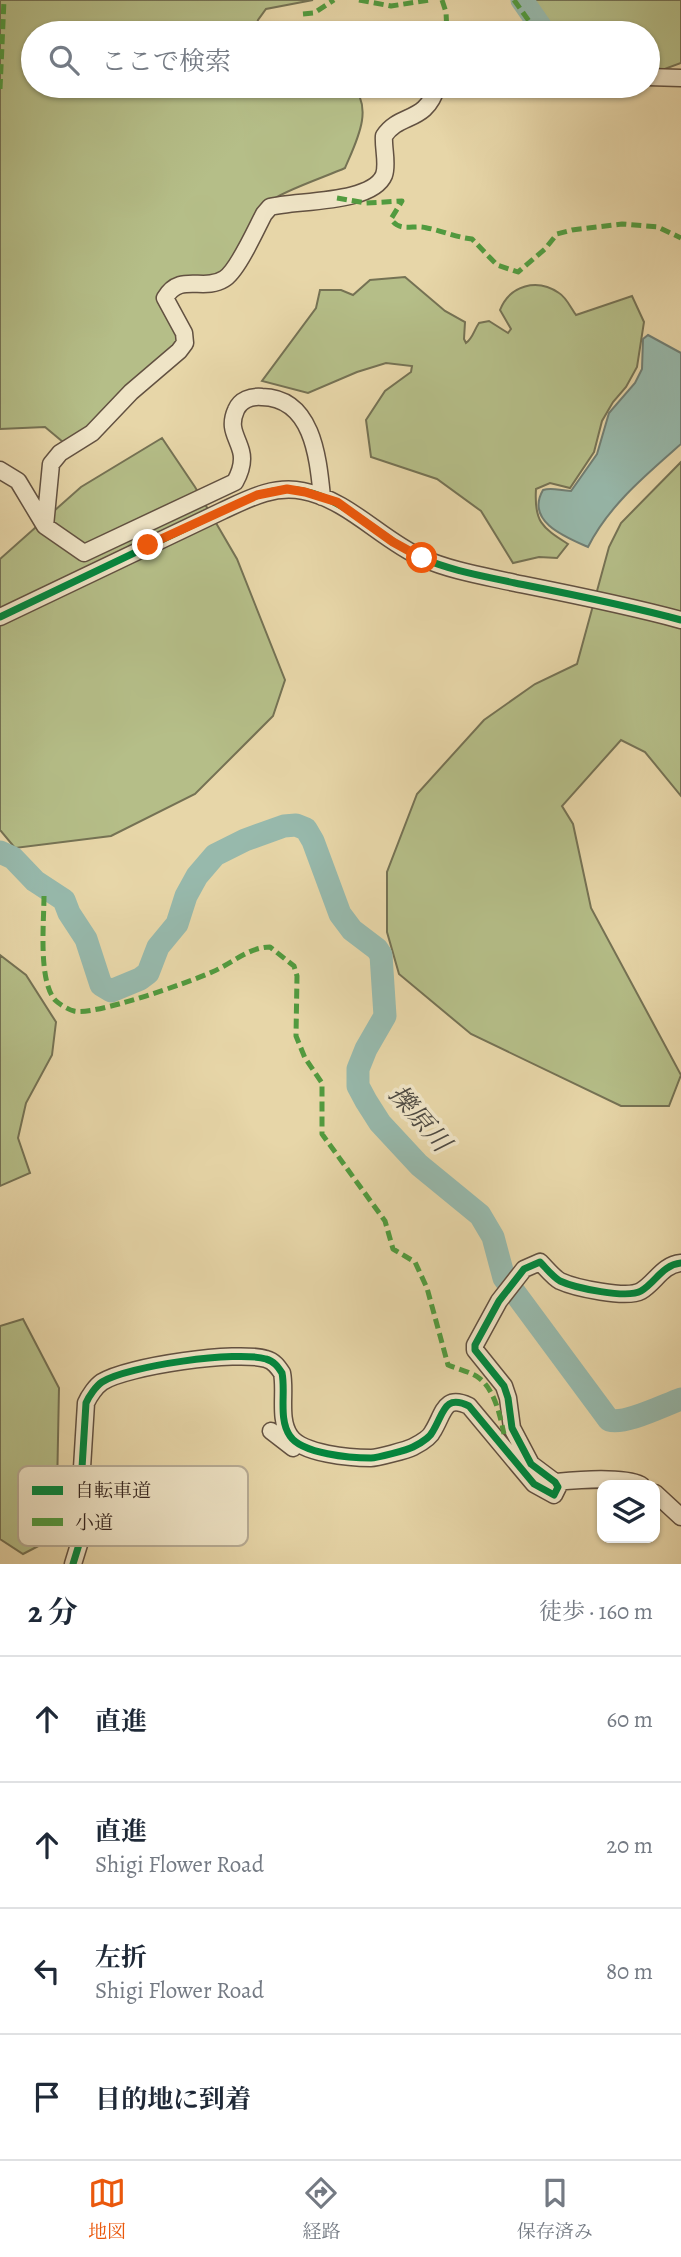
<!DOCTYPE html>
<html lang="ja">
<meta charset="utf-8">
<style>
:root{--surface:#fff;--page:#f2f2f3;--text:#1f2937;--muted:#747a83;--line:#e0e1e3;--accent:#ea580c}
body{margin:0;font-family:Alegreya,"Noto Serif JP",serif;background:var(--page);color:var(--text)}
.controls{position:absolute;right:21px;bottom:21px;display:grid;overflow:hidden;border-radius:14px;box-shadow:0 2px 5px #0004}
.controls button{width:63px;height:63px;display:grid;place-items:center;padding:0;border:0;border-bottom:2px solid var(--line);background:var(--surface);color:var(--text);font:35px sans-serif}
.stop{position:absolute;width:21px;height:21px;margin:-16px;border:5px solid #ea580c;border-radius:50%;background:#fff}
.stop.end{background:#ea580c;border-color:#fff;box-shadow:0 2px 7px #0008}
.list{margin:0;padding:0;list-style:none}
h2{display:flex;justify-content:space-between;align-items:center;height:91px;margin:0;padding:0 28px;font-size:30px}
h2 small{font-size:23px;font-weight:400;color:var(--muted)}
.list li{display:grid;grid-template-columns:46px 1fr auto;gap:21px;align-items:center;box-sizing:border-box;height:126px;padding:0 28px;border-top:2px solid var(--line)}
.list b{display:block;font-size:26px;white-space:nowrap}
.list p{margin:0;font-size:23px;white-space:nowrap;color:var(--muted)}
.list em{font-size:23px;font-style:normal;color:var(--muted)}
.icon{flex:none;width:38px;height:38px;fill:none;stroke:currentColor;stroke-width:2;stroke-linecap:round;stroke-linejoin:round}
.map{position:relative;flex:none;width:681px;height:1564px;overflow:hidden}
.search{position:absolute;background:var(--surface);box-shadow:0 2px 5px #0004;left:21px;right:21px;top:21px;height:77px;display:flex;align-items:center;gap:18px;box-sizing:border-box;padding:0 24px;border-radius:38px;color:var(--muted);font-size:26px}
.sheet{height:595px;background:var(--surface)}
nav{display:flex;justify-content:space-around;align-items:center;box-sizing:border-box;height:98px;border-top:2px solid var(--line);background:var(--surface);font-size:19px;color:var(--muted)}
nav a{display:grid;justify-items:center;gap:4px}
nav .on{color:var(--accent)}
.map>svg:first-child{display:block}
</style>
<div class="map">
<svg width="681" height="1564" viewBox="0 0 681 1564">
<rect width="100%" height="100%" fill="#e7d6a8"/>
<filter id="stains"><feTurbulence type="fractalNoise" baseFrequency=".00286" numOctaves="4"/><feColorMatrix values="0 0 0 0 .2 0 0 0 0 .09 0 0 0 0 .02 0 0 0 .5 -.17"/></filter>
<radialGradient id="worn" r=".72"><stop offset=".6" stop-color="#630" stop-opacity="0"/><stop offset="1" stop-color="#630" stop-opacity=".3"/></radialGradient>
<path fill="#b5be88" stroke="#757254" stroke-width="2" d="M0,0H313L266,9L258,20L254,33H33V86H352C375,108 355,144 345,168C330,175 280,192 271,201C255,219 241,260 223,272C200,287 176,267 161,292L180,334L179,347L103,417L63,442L45,427L0,429Z
M526,0H681V63L662,70L648,66V33H551Z
M405,277L445,311L465,322L464,339L466,343C473,338 474,330 479,323L489,321L508,333L511,329L500,310C510,285 537,278 559,293C566,297 571,308 576,315L632,296L644,322L637,367L626,387L613,402L602,421L594,452L570,488L550,483L536,489C534,521 541,527 568,544L557,558L539,557L513,563L481,511L437,479L371,457L366,420L385,391L411,372L412,366L386,363L357,372L308,393L262,381L316,308L320,290H341L353,295L370,280Z
M162,438L195,487L237,559L285,680L273,716L195,794L111,836L15,848L0,830V559L81,487Z
M681,462V796L645,752L621,740L562,806L573,824L591,908L681,1075L669,1106H621L471,1034L399,974L387,932V872L417,794L484,720L535,684L577,664L609,547L621,523Z
M0,955L26,975L56,1022L52,1055L26,1103L18,1138L30,1173L0,1186Z
M23,1319L59,1388L57,1490L50,1540L23,1554L0,1539V1326Z"/>
<path fill="#97b9ac" stroke="#707e74" stroke-width="2" d="M648,335L681,353V444C647,474 609,505 588,547C565,537 525,521 543,490C553,487 560,491 571,491L597,454L609,413L635,383L642,369L643,339Z"/>
<g fill="none" stroke-linecap="round" stroke-linejoin="round">
<path stroke="#97b9ac" stroke-width="23" d="M522,0L545,33
M0,852L13,858L35,881L64,900L69,913L86,939L101,985L111,991L140,979L148,973L158,947L177,924L186,896L197,876L215,855L245,840L284,826L296,825L306,829L313,841L340,914L352,930L377,949L381,955L385,1016L366,1049L358,1069V1086L366,1101L380,1123L419,1165L480,1215L493,1237L504,1278L609,1420C625,1425 664,1405 681,1399"/>
<g stroke="#625141" stroke-width="19">
<path id="minor" d="M648,77L681,78
M0,470L18,481L45,526L84,553L235,482C240,473 244,462 241,451C237,436 228,428 236,410C240,400 251,396 262,397C313,398 318,458 322,497
M45,526L51,464L60,453L92,433L131,392L179,351L185,343L184,333L165,298C180,272 203,292 224,279C237,272 256,229 264,214L270,207C296,200 372,204 384,175C388,164 383,148 384,136C400,112 426,124 437,86
M0,617L222,511C248,499 273,485 303,491C349,500 380,539 422,558C452,571 484,576 515,583C570,594 626,605 681,620
M271,1431L293,1448
M555,1482C578,1480 622,1476 641,1485
M655,1493L681,1517
M73,1564L85,1525L81,1484L86,1403C89,1396 96,1386 102,1382C127,1366 238,1350 266,1359C274,1361 278,1367 282,1373C286,1392 278,1419 290,1436C302,1454 351,1458 371,1458C377,1458 407,1450 413,1447C419,1444 430,1438 433,1431C444,1413 444,1394 469,1406L534,1484L554,1495L558,1487L555,1482L531,1464L512,1428L508,1398L504,1386L475,1350V1345L499,1301L524,1269L540,1262C546,1268 553,1277 560,1281C575,1288 627,1299 641,1291C656,1282 662,1265 681,1263"/>
</g>
<use href="#minor" stroke="#efe4c6" stroke-width="16"/>
<path stroke="#519b3f" stroke-width="5" stroke-dasharray="10 5" stroke-linecap="butt" d="M359,0L391,6L430,0
M442,0L446,12L447,33
M514,0L534,28L540,33
M303,14L314,13L334,0
M0,89L4,0
M337,198L366,203L402,201L391,219C400,233 414,224 427,228C443,231 455,237 472,239L497,265L518,272L545,249L557,234L572,230L622,224L658,227L681,238
M44,896C44,922 38,980 55,1000C59,1004 69,1010 74,1011C94,1016 190,982 212,972C231,964 249,947 270,947L294,966L297,976L296,1036L305,1058L322,1083V1134L385,1221L393,1249L415,1262L427,1288L448,1365C458,1369 471,1372 479,1378C495,1390 500,1416 504,1434"/>
<g stroke="#efe4c6" stroke-width="11">
<path id="cycleway" d="M0,617L222,511C248,499 273,485 303,491C349,500 380,539 422,558C452,571 484,576 515,583C570,594 626,605 681,620
M73,1564L85,1525L81,1484L86,1403C89,1396 96,1386 102,1382C127,1366 238,1350 266,1359C274,1361 278,1367 282,1373C286,1392 278,1419 290,1436C302,1454 351,1458 371,1458C377,1458 407,1450 413,1447C419,1444 430,1438 433,1431C444,1413 444,1394 469,1406L534,1484L554,1495L558,1487L555,1482L531,1464L512,1428L508,1398L504,1386L475,1350V1345L499,1301L524,1269L540,1262C546,1268 553,1277 560,1281C575,1288 627,1299 641,1291C656,1282 662,1265 681,1263"/>
</g>
<use href="#cycleway" stroke="#00873e" stroke-width="7"/>
</g>
<g fill="none" stroke-linecap="round" stroke-linejoin="round">
<path stroke="#ea580c" stroke-width="9" d="M148,545L257,495L287,489L305,492L337,502L393,542L422,558"/>
</g>
<g text-anchor="middle" stroke-width="7" stroke-linejoin="round" paint-order="stroke">
<g font-size="26" font-style="italic" fill="#4e4a42" stroke="#efe4c6">
<text transform="translate(420 1118) rotate(49)" y="9">擽原川</text>
</g>
</g>
<rect x="18" y="1466" width="230" height="80" rx="10" fill="#efe4c6" stroke="#b7ab94" stroke-width="2"/>
<rect x="32" y="1486" width="31" height="9" fill="#00873e"/>
<rect x="32" y="1518" width="31" height="8" fill="#519b3f"/>
<g font-size="19" fill="#35251f">
<text x="75" y="1497">自転車道</text>
<text x="75" y="1529">小道</text>
</g>
<rect width="100%" height="100%" filter="url(#stains)"/>
<rect width="100%" height="100%" fill="url(#worn)"/>
</svg>
<div class="controls">
<button><svg class="icon" aria-label="layers" viewBox="0 0 24 24"><path d="M12 4l9 5-9 5-9-5zM3 14l9 5 9-5"/></svg></button>
</div>
<div class="stop" style="left:422px;top:558px"></div>
<div class="stop end" style="left:148px;top:545px"></div>
<div class="search"><svg class="icon" aria-label="search" viewBox="0 0 24 24"><circle cx="10" cy="10" r="6"/><path d="M15 15l6 6"/></svg>ここで検索</div>
</div>
<section class="sheet">
<h2>2 分<small>徒歩 · 160 m</small></h2>
<ul class="list">
<li><svg class="icon" aria-label="ahead" viewBox="0 0 24 24"><path d="M12 20V5M6 11l6-6 6 6"/></svg><div><b>直進</b></div><em>60 m</em></li>
<li><svg class="icon" aria-label="ahead" viewBox="0 0 24 24"><path d="M12 20V5M6 11l6-6 6 6"/></svg><div><b>直進</b><p>Shigi Flower Road</p></div><em>20 m</em></li>
<li><svg class="icon" aria-label="left" viewBox="0 0 24 24"><path d="M17 20v-9H6M10 6l-5 5 5 5"/></svg><div><b>左折</b><p>Shigi Flower Road</p></div><em>80 m</em></li>
<li><svg class="icon" aria-label="arrive" viewBox="0 0 24 24"><path d="M6 21V4h12l-3 4 3 4H6"/></svg><div><b>目的地に到着</b></div></li>
</ul>
</section>
<nav>
<a class="on"><svg class="icon" aria-label="map" viewBox="0 0 24 24"><path d="M3 6l6-2 6 2 6-2v14l-6 2-6-2-6 2zM9 4v14M15 6v14"/></svg>地図</a>
<a><svg class="icon" aria-label="directions" viewBox="0 0 24 24"><path d="M12 3l9 9-9 9-9-9zM9 14v-3h6M13 9l2 2-2 2"/></svg>経路</a>
<a><svg class="icon" aria-label="saved" viewBox="0 0 24 24"><path d="M7 4h10v16l-5-4-5 4z"/></svg>保存済み</a>
</nav>
